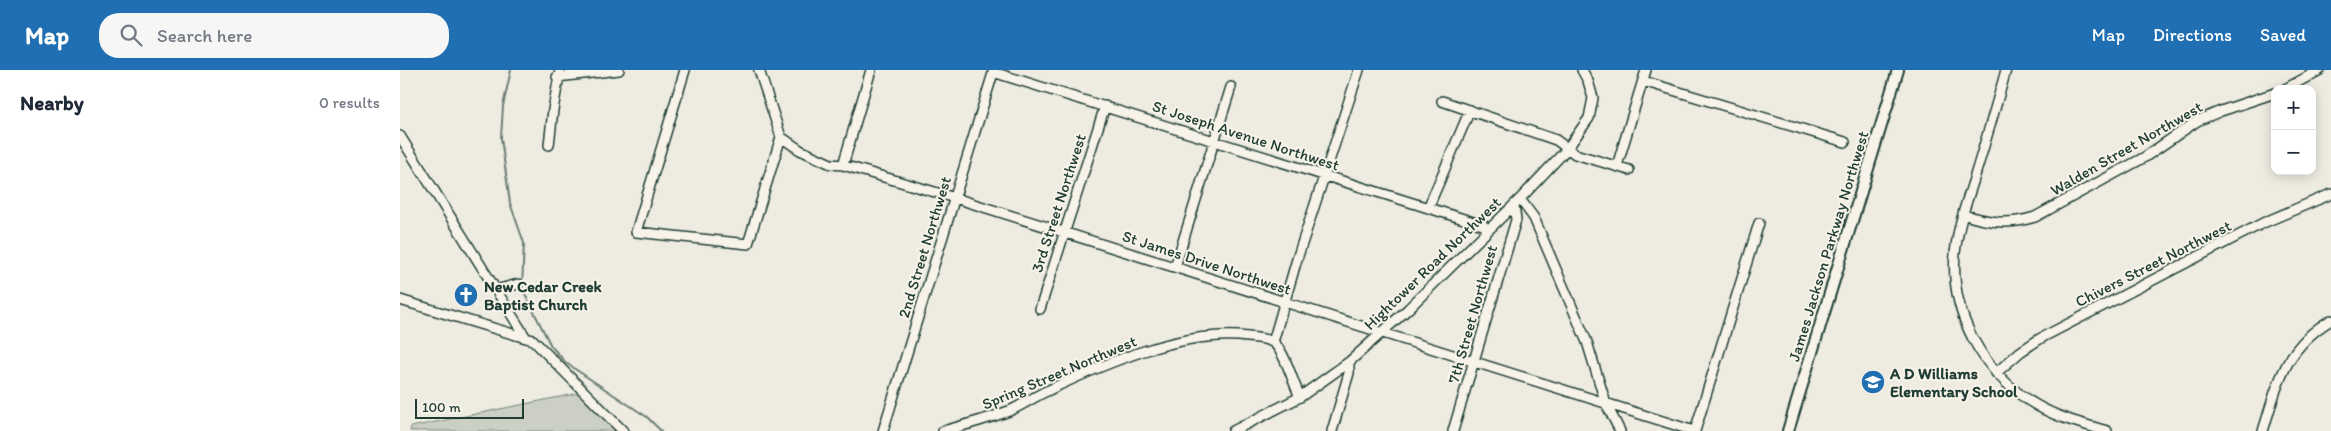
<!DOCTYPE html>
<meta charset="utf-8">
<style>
:root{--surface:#fff;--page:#f6f6f7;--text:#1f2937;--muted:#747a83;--line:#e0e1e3;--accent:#1f6fb2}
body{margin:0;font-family:Itim,sans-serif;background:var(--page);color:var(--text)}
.controls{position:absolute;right:15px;top:15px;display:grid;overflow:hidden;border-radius:10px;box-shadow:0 2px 12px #0003}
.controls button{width:45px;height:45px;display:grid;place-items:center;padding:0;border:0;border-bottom:1px solid var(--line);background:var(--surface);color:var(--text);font:25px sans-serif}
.scale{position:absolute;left:15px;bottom:12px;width:109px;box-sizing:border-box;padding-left:5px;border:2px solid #1f3d34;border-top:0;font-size:14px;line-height:18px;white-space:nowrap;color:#1f3d34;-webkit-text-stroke:4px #f7f3e8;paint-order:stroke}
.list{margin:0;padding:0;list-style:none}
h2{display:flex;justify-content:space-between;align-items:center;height:65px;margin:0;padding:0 20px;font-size:21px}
h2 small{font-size:16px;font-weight:400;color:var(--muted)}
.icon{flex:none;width:28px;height:28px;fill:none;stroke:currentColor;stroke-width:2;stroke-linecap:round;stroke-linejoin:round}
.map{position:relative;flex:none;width:1931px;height:361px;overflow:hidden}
header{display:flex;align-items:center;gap:30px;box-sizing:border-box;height:70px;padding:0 25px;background:var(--accent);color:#fff}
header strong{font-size:24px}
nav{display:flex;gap:28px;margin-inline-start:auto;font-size:18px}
.search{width:350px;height:45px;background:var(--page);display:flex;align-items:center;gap:12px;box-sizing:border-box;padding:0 18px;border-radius:20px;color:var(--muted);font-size:19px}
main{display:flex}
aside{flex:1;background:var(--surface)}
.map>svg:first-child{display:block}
</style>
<header>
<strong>Map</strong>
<div class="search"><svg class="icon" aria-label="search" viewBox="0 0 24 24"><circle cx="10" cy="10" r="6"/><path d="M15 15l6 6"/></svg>Search here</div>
<nav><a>Map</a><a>Directions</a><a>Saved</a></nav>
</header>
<main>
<aside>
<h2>Nearby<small>0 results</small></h2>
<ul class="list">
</ul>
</aside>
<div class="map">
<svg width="1931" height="361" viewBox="0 0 1931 361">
<rect width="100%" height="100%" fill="#eeece1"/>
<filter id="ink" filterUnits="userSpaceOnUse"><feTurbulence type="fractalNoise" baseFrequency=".02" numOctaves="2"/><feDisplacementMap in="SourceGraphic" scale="10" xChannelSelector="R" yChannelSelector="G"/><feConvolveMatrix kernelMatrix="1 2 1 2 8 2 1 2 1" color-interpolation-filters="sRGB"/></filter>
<g filter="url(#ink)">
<path fill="#cccfc4" stroke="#76867c" d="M189,321L225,361H10L11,357Z"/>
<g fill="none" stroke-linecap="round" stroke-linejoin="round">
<path stroke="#6c7e74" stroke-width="2" d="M111,0L103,36L101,68L110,133L124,173L122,218L151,276L166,293L247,347L261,361"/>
<g stroke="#1f3d34" stroke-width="12">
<path id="minor" d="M285,0L236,162L348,174L381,67
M359,0L381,67L400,80L431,94L443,95L555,128L1294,361
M1606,0C1596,36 1585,73 1574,109C1566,133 1558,157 1555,183C1550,244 1583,304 1636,335C1658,348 1683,354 1707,361
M593,2L1083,155L1088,159
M157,7L219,0
M1243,11L1445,72
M1885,19L1920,0
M1042,31L1156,70L1175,84L1229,100
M0,66L126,268L133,270L223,361
M149,75L153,40L160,0
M443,95L471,0
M1217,96L1246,0
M1120,129L1134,148L1187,272L1206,334L1220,361
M1028,138L1070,40
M1563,144C1588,153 1609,155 1635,147L1745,87L1797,51L1821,41L1875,23
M775,197L831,17
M96,220L118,214
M0,230L126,268
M640,239L705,36
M873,272L897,189L959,0
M1596,303L1620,282L1641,268L1863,153L1931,124
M483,361L594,0
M543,361C566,355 587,349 609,341C623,335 635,326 649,320C705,293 785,259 848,267C856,268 867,268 874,273C885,282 893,313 900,327
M833,361L900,327L949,292L1008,239L1120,129L1167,79L1189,48L1193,28L1188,11L1182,0
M932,361L949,303V292
M1053,361L1116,150L1114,135
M1295,361L1359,153
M1863,361C1878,313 1885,277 1931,250"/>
</g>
<g stroke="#1f3d34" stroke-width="14">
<path id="major" d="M1388,361L1498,0"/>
</g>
<use href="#minor" stroke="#f7f3e8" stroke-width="9"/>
<use href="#major" stroke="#f7f3e8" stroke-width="10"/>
</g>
</g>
<defs>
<g id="church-disc" transform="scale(1.25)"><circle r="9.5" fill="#1f6fb2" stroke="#f7f3e8"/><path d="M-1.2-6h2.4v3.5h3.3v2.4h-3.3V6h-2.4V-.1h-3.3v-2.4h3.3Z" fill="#fff"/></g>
<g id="school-disc" transform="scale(1.25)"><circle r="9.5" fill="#1f6fb2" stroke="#f7f3e8"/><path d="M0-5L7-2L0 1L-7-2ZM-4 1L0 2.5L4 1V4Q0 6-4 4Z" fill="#fff"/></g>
</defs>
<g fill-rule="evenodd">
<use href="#church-disc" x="66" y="225"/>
<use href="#school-disc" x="1473" y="312"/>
</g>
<g text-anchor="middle" stroke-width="4" stroke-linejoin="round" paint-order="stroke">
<g font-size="16" fill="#1f3d34" stroke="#f7f3e8">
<text transform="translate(846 65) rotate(18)" y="6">St Joseph Avenue Northwest</text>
<text transform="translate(1726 78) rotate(-30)" y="6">Walden Street Northwest</text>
<text transform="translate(658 133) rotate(-72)" y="6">3rd Street Northwest</text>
<text transform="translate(1428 176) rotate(-73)" y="6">James Jackson Parkway Northwest</text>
<text transform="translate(524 177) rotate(-73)" y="6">2nd Street Northwest</text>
<text transform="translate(807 192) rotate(18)" y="6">St James Drive Northwest</text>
<text transform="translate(1032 193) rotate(-44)" y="6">Hightower Road Northwest</text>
<text transform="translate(1753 193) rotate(-27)" y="6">Chivers Street Northwest</text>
<text transform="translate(1072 244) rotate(-74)" y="6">7th Street Northwest</text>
<text transform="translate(659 302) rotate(-23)" y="6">Spring Street Northwest</text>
</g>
<g font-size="16" font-weight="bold" fill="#1f3d34" stroke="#f7f3e8" text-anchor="start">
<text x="84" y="222">New Cedar Creek<tspan x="84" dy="18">Baptist Church</tspan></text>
<text x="1490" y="309">A D Williams<tspan x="1490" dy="18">Elementary School</tspan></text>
</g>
</g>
</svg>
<div class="controls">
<button>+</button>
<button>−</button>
</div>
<div class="scale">100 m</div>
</div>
</main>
